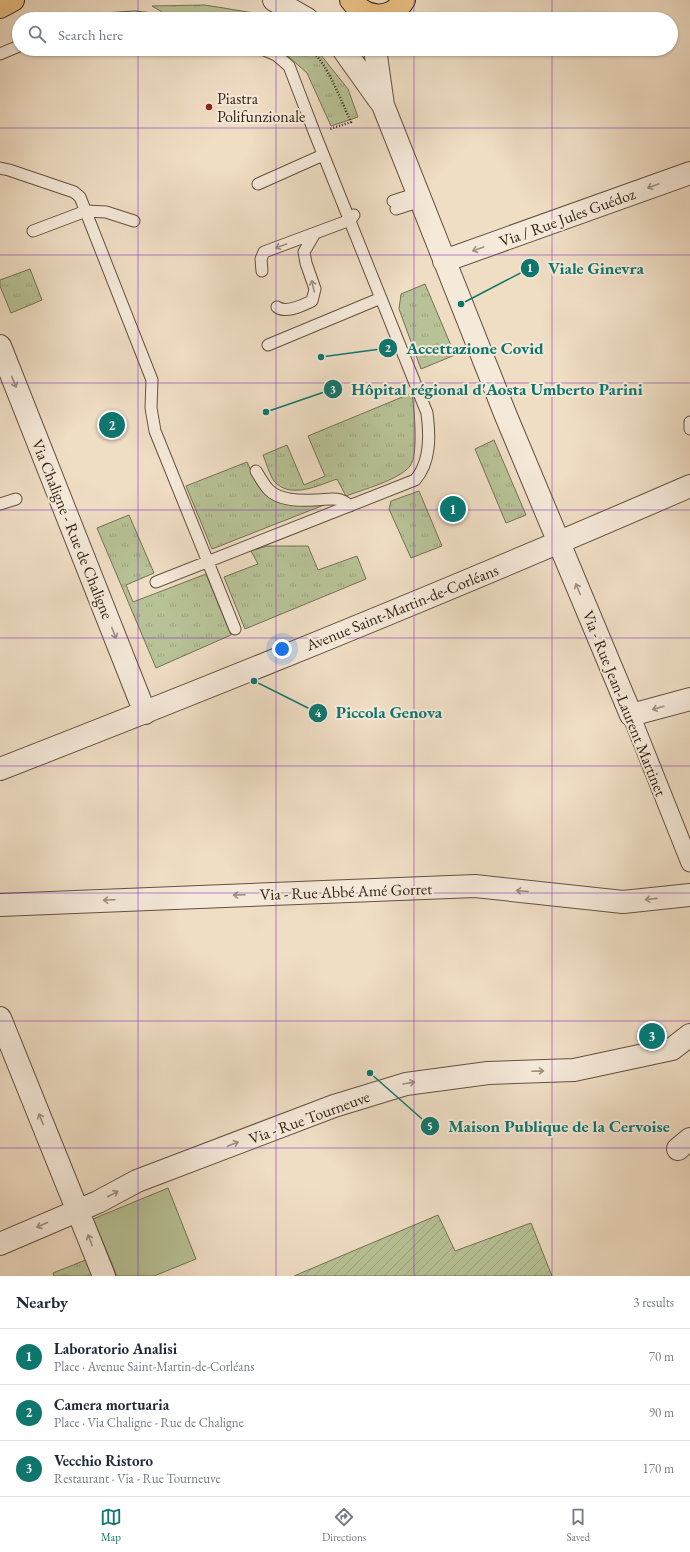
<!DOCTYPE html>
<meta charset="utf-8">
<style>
:root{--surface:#fff;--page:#f6f6f7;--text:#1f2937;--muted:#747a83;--line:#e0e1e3;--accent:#0f766e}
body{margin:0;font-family:"EB Garamond",serif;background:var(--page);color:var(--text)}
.you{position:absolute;left:282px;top:649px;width:14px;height:14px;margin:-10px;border:3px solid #fff;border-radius:50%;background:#1a73e8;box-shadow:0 0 0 6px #1a73e833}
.badge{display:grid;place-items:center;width:26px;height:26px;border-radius:50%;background:var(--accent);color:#fff;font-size:13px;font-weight:700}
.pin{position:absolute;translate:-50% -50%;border:2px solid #fff;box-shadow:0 1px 4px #0006}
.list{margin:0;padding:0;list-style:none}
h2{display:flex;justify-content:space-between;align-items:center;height:52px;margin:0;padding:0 16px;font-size:17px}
h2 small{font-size:13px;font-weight:400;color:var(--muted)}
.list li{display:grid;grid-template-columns:26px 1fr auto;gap:12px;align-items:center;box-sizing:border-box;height:56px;padding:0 16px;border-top:1px solid var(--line)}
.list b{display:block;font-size:15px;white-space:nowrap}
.list p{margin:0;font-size:13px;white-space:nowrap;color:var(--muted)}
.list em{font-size:13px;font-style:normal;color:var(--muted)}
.icon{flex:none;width:22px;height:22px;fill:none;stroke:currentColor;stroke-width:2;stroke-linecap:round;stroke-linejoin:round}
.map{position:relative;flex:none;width:690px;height:1276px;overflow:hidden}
.search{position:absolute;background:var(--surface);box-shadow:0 1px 3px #0004;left:12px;right:12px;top:12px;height:44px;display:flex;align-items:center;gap:10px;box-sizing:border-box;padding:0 14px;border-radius:22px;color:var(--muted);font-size:15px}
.sheet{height:220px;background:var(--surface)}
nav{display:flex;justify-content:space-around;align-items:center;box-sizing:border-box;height:56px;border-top:1px solid var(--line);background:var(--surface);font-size:11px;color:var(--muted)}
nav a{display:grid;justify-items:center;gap:2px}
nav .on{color:var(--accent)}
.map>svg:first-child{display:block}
</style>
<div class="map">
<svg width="690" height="1276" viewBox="0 0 690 1276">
<defs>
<pattern id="grass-tufts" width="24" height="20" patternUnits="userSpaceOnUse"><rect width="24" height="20" fill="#b7c296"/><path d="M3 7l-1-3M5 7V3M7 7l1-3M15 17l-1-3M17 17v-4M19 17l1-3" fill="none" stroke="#9ea680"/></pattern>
<pattern id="garden-furrows" width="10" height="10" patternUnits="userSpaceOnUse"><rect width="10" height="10" fill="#b7c296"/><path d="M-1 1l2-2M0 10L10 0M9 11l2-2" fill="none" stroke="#9ea680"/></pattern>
</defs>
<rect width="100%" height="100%" fill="#efddc4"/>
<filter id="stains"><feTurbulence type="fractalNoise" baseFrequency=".005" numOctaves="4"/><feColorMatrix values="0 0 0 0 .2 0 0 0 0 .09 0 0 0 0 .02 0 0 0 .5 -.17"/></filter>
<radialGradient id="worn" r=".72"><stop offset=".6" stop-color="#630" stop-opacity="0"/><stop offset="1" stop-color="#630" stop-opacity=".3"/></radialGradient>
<path fill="url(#grass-tufts)" stroke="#767255" d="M205,5L254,13L265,19H180L172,18L152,6Z
M280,49H316L348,89L358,117L331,126L307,73Z
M30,269L42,300L11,313L0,286V280Z
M425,284L455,355L421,369L399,309L401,294Z
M412,393C414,408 419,455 410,466C399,480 362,490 346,496L337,479C319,485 290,500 274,481C270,476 266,462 263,455L287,445L304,485L325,476L308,436Z
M494,440L526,515L506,523L475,449Z
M247,462L257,484L266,495L281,502L297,506L322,502L324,505L212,549L186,486Z
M419,491L442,546L411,558L389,509L391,501Z
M129,515L154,573L126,585L133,602L206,574L231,635L156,668L97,528Z
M267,546H308L318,570L357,556L366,579L245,629L224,577L258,564L251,551Z
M88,1259L95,1276H54L53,1273Z"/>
<path fill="#b7c296" stroke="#767255" d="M168,1188L196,1259L154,1276H117L93,1219Z"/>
<path fill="url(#garden-furrows)" stroke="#767255" d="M438,1215L455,1251L531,1223L552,1276H294Z"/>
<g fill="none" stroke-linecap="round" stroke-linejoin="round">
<g stroke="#645140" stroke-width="13">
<path id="service" d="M104,19L134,17L153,19
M0,54L19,46
M0,168L9,170L74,192L80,197L152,380L151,408L155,431L235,629
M258,184L323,155
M393,201L418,193
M396,209L421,201
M33,231L86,211L106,212L134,221
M262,271L261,259L264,252L350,220L354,215
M277,307C286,314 303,305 312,301L315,289L306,263L304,252L315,233
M268,345L381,298
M690,422V429
M256,471C260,477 264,485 269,490C279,500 300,501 314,500C328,500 338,495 350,506
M0,504L16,499
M156,582L415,480C431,462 430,435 427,413L315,134L289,66L276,55L262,49"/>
</g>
<g stroke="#645140" stroke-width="19">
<path id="pedestrian" d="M631,715L690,863"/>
</g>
<g stroke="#645140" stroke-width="24">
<path id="minor" d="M274,0L307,19
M343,49L380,101
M375,49L383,105L506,416L631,715L690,699
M444,261L690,173
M0,346L145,713
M0,905L475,886L623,902L690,895
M0,1018L104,1276
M678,1149L690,1139
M0,1244L98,1202L137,1181L334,1106L406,1084L488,1073L574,1070L672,1049L690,1035"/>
</g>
<g stroke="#645140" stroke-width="24">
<path id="tertiary" d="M0,769C232,679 462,585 690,486"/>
</g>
<g stroke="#352214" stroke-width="24">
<path id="primary" d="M351,0C365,19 391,22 404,0
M0,7L13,0"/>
</g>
<path stroke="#352214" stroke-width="2.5" stroke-dasharray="1 2" stroke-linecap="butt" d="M248,16L254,19
M310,49C328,64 341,101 351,122L330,129"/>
<use href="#service" stroke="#f5e9d9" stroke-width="11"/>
<use href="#pedestrian" stroke="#f5e9d9" stroke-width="17"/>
<use href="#minor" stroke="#f5e9d9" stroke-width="22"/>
<use href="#tertiary" stroke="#f5e9d9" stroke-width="22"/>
<use href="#primary" stroke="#e8be82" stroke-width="22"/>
</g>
<defs><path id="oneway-shaft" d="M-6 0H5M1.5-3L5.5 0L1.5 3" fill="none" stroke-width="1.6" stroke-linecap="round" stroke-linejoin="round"/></defs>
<g stroke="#9f8f80">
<use href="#oneway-shaft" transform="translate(653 186) rotate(160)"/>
<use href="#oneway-shaft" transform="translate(281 246) rotate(160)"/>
<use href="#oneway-shaft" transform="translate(478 249) rotate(160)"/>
<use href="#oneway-shaft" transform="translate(313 286) rotate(-102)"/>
<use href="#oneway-shaft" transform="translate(14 382) rotate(68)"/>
<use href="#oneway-shaft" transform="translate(578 589) rotate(-113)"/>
<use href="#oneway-shaft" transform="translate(114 633) rotate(68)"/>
<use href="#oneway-shaft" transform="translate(658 708) rotate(164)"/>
<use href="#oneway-shaft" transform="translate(522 891) rotate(-174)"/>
<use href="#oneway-shaft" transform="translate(239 895) rotate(178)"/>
<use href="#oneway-shaft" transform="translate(651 899) rotate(174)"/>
<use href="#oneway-shaft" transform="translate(109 900) rotate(178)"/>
<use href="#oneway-shaft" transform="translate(538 1071) rotate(-2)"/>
<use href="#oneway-shaft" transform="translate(409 1083) rotate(-10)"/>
<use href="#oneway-shaft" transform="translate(41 1119) rotate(-112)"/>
<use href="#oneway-shaft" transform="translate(233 1144) rotate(-21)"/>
<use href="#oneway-shaft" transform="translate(113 1194) rotate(-28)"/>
<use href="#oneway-shaft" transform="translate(42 1225) rotate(156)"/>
<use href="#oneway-shaft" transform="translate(90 1240) rotate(-111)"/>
</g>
<path fill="none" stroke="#7b2cbf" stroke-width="1" stroke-opacity="0.55" d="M138,0V19M276,0V19M414,0V19M552,0V19M138,49V1276M276,49V1276M414,49V1276M552,49V1276M0,128H690M0,255H690M0,383H690M0,510H690M0,638H690M0,766H690M0,893H690M0,1021H690M0,1148H690"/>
<circle fill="#8f2418" stroke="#f5e9d9" stroke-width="1.5" cx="209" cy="107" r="4"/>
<g text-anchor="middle" stroke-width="4" stroke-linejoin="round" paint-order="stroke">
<g font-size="16" fill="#352214" stroke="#f5e9d9" text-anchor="start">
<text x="217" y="104">Piastra<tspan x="217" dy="18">Polifunzionale</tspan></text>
</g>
<g font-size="16" fill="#352214" stroke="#f5e9d9">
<text transform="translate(567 217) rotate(-20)" y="6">Via / Rue Jules Guédoz</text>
<text transform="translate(73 529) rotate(68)" y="6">Via Chaligne - Rue de Chaligne</text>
<text transform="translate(402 607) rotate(-22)" y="6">Avenue Saint-Martin-de-Corléans</text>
<text transform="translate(625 703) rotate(68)" y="6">Via - Rue Jean-Laurent Martinet</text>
<text transform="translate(346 891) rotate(-2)" y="6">Via - Rue Abbé Amé Gorret</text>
<text transform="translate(309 1117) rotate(-20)" y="6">Via - Rue Tourneuve</text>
</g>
</g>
<path fill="none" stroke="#0f766e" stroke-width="1.5" d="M461 304L530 268M321 357L388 348M266 412L333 389M254 681L318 713M370 1073L430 1126"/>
<g fill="#0f766e" stroke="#f5e9d9" stroke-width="1.5">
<circle cx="461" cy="304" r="4"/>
<circle cx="321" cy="357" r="4"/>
<circle cx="266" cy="412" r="4"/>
<circle cx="254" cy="681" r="4"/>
<circle cx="370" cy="1073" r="4"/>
<circle cx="530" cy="268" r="10"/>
<circle cx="388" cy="348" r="10"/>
<circle cx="333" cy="389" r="10"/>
<circle cx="318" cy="713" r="10"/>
<circle cx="430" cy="1126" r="10"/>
</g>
<g font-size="12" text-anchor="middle" font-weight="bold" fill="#fff">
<text x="530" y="272">1</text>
<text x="388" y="352">2</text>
<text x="333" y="393">3</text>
<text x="318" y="717">4</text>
<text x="430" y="1130">5</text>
</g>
<g font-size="17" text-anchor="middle" font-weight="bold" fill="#0f766e" stroke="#f5e9d9" stroke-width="4" stroke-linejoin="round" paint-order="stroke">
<text x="596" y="274">Viale Ginevra</text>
<text x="475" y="354">Accettazione Covid</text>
<text x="497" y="395">Hôpital régional d'Aosta Umberto Parini</text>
<text x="389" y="718">Piccola Genova</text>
<text x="559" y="1132">Maison Publique de la Cervoise</text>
</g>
<rect width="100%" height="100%" filter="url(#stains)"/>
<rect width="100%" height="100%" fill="url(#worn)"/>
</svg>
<div class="you"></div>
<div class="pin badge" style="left:453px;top:509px">1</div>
<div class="pin badge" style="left:112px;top:425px">2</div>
<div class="pin badge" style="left:652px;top:1036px">3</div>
<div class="search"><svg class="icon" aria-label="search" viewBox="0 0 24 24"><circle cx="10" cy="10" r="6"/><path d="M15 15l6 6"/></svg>Search here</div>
</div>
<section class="sheet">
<h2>Nearby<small>3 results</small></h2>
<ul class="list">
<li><span class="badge">1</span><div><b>Laboratorio Analisi</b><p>Place · Avenue Saint-Martin-de-Corléans</p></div><em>70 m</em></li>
<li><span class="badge">2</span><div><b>Camera mortuaria</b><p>Place · Via Chaligne - Rue de Chaligne</p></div><em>90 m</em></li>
<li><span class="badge">3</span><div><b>Vecchio Ristoro</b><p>Restaurant · Via - Rue Tourneuve</p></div><em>170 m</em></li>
</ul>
</section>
<nav>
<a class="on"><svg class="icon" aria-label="map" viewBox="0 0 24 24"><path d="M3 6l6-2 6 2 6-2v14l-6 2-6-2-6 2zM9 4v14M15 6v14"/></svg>Map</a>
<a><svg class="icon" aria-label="directions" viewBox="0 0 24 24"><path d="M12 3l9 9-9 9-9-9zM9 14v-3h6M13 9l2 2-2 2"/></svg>Directions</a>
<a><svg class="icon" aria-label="saved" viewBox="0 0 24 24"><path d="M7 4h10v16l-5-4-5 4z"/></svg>Saved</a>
</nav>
